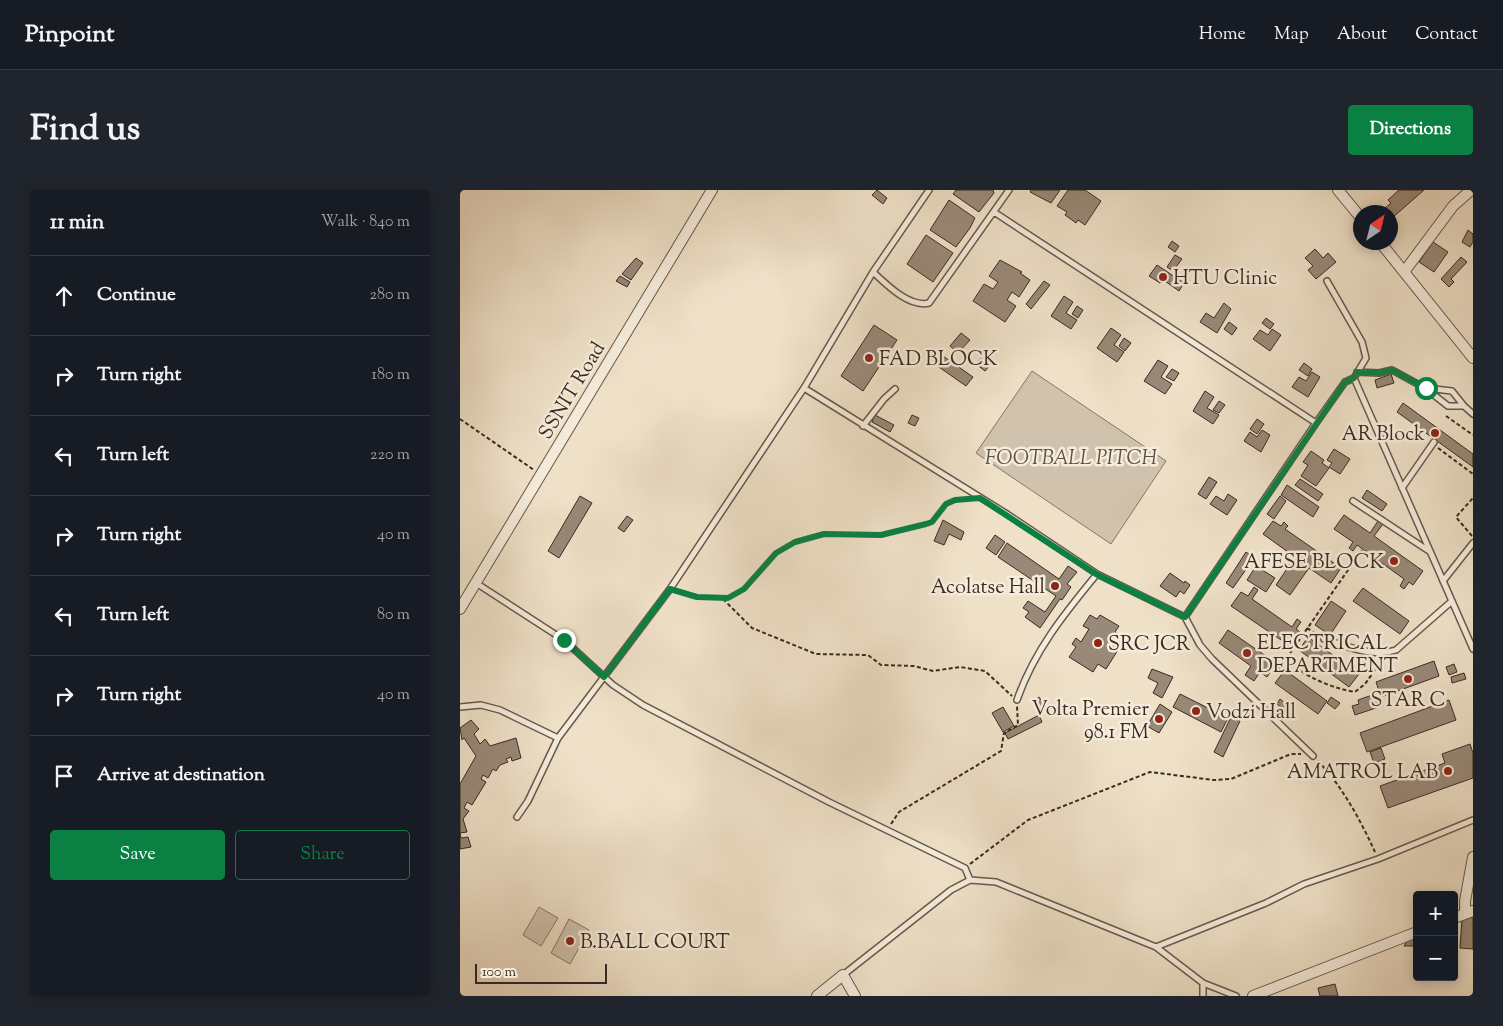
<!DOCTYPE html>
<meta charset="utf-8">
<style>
:root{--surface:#171b24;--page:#20242c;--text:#f1f3f6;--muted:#9ea1a6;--line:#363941;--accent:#0b8043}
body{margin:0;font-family:"Sorts Mill Goudy",serif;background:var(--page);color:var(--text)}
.controls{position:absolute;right:15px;bottom:15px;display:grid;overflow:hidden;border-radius:5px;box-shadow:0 2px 12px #0003}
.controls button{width:45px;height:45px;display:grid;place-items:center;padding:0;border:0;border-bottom:1px solid var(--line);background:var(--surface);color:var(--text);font:25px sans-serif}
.compass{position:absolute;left:893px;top:15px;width:45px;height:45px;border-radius:50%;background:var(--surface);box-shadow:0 2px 12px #0003;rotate:35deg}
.scale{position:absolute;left:15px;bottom:12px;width:132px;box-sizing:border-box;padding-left:5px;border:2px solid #3b2a21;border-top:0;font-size:14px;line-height:18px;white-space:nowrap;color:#3b2a21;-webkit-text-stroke:4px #f5ecdb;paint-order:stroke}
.stop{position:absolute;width:15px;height:15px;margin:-11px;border:4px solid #0b8043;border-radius:50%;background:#fff}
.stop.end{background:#0b8043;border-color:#fff;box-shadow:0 1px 5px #0008}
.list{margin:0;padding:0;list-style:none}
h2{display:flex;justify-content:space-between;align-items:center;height:65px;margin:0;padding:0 20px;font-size:21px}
h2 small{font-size:16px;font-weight:400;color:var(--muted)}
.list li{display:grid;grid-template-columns:32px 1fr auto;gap:15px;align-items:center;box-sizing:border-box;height:80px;padding:0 20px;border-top:1px solid var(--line)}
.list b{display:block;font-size:19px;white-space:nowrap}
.list em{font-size:16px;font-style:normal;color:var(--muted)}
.actions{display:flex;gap:10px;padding:15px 20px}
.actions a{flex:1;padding:11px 0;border:1px solid var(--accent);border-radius:5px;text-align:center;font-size:18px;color:var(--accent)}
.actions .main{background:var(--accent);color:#fff}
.icon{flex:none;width:28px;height:28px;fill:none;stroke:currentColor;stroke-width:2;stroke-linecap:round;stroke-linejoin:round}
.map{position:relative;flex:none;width:1013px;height:806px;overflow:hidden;border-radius:5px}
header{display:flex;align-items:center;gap:30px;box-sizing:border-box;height:70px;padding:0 25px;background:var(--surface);border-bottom:1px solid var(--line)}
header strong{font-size:24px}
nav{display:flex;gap:28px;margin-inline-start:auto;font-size:18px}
.intro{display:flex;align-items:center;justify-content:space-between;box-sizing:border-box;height:120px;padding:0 30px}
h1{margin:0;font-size:35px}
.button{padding:12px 22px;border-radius:5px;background:var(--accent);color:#fff;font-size:18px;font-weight:700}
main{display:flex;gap:30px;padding:0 30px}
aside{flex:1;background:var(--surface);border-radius:5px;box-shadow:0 2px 12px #0003}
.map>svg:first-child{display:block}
</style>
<header>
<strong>Pinpoint</strong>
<nav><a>Home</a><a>Map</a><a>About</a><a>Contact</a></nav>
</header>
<div class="intro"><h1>Find us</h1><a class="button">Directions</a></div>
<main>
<aside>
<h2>11 min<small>Walk · 840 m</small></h2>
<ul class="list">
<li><svg class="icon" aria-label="ahead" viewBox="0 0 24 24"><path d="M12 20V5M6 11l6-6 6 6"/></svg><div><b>Continue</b></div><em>280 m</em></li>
<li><svg class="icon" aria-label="right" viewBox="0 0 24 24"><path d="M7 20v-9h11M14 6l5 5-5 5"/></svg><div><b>Turn right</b></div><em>180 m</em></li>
<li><svg class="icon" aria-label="left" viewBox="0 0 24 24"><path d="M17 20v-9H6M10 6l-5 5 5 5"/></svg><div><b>Turn left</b></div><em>220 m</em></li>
<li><svg class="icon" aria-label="right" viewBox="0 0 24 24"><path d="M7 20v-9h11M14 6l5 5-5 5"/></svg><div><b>Turn right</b></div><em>40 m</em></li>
<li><svg class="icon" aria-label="left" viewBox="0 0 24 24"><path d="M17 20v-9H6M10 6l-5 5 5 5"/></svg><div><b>Turn left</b></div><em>80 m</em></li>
<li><svg class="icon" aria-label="right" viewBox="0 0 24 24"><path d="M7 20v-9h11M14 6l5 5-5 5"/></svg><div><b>Turn right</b></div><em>40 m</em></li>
<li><svg class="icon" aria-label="arrive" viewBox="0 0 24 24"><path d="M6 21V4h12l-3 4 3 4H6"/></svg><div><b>Arrive at destination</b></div></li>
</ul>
<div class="actions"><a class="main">Save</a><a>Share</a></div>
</aside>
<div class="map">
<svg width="1013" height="806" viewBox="0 0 1013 806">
<rect width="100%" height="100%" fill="#efe1c8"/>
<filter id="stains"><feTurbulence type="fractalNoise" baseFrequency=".004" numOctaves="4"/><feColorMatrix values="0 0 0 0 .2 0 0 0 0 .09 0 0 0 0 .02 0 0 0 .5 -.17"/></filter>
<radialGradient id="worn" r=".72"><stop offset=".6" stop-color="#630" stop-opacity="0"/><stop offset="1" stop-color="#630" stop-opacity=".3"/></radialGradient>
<path fill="#d0c2ac" stroke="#867666" d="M572,181L706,271L651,354L516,263Z
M79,717L98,728L81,756L63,745Z
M109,729L129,740L110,774L91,763Z"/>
<path fill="#998978" stroke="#3b2a21" d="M417,0L427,8L423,14L412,5Z
M496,0H533L534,3L519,22L493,4Z
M571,0H600L591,13L570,2Z
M608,0H625L641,11L625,35L618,30L616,33L605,25L607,22L597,16Z
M939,0H964L931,29V22H925L923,20L931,13L928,10Z
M489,10L515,28L510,38L496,57L470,40Z
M1008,40L1013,44V52L1010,57L1002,52Z
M466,45L493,63L473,92L447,74Z
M712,51L719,56L715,62L708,57Z
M973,52L988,62L974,82L959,72Z
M855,59L863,68L868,63L876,72L856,89L848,80L853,76L845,68Z
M715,65L722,69L713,81L707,77Z
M1001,67L1007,72L991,89L994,92L989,97L981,89Z
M176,68L183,73L171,90L162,84Z
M540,70L562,82L560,83L570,90L559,107L552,102L547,110L556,116L545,132L513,111L524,94L533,99L538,92L529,86Z
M697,75L724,93L719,101L702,89L700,93L689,86Z
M160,86L170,92L167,97L156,91Z
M584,91L590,95L571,119L566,114Z
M604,106L613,112L606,123L617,130L611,139L591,126Z
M764,113L771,119L757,143L740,132L746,123L754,128Z
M617,116L623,120L618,128L612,124Z
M806,128L814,134L810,139L802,133Z
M769,132L777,138L772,145L764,139Z
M414,135L437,150L403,201L381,186Z
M651,138L661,145L654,155L664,162L657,172L637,158Z
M812,139L821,145L810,161L793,149L800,140L808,145Z
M501,143L510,150L498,163L490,156Z
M664,148L671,153L665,161L659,156Z
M483,166L513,187L506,196L476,175Z
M521,168L530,175L525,181L516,174Z
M698,170L708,176L701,187L712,194L705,204L684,191Z
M844,173L852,179L848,186L839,180Z
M712,179L719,183L714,191L706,187Z
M852,182L860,187L848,207L832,197L839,187L846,191Z
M931,184L934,193L917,198L915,190Z
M745,201L754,207L747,218L759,225L753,234L733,221Z
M759,211L765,215L759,223L753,220Z
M943,213L1013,264V277L937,222Z
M415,225L434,235L430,242L412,232Z
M452,225L459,228L455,236L448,233Z
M797,229L804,234L797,244L790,239Z
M802,240L810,245L801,262L784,251L790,242L797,247Z
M874,259L890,269L880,284L869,277L872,273L867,270Z
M851,261L864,270L862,273L869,278L856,296L841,286L848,275L843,272Z
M749,287L757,292L746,309L738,304Z
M840,289L863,304L858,311L835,295Z
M827,295L859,317L853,327L821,305Z
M907,300L927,314L922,321L902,308Z
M768,304L777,310L767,325L750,314L756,306L764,311Z
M120,306L132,313L99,368L88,361Z
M820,306L826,311L814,329L807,324Z
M884,325L910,343L918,331L923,334L914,346L963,381L953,395L949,392L944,399L940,396L944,389L897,355L893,361L889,358L893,352L874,339Z
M167,326L173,330L164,342L158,338Z
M483,330L504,342L501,350L489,344L484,355L474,351Z
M813,331L821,336L824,332L828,336L825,339L881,378L871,393L849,378L830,405L816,395L835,367L803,344Z
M535,345L545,352L536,365L526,358Z
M547,353L599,389L608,376L617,382L607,394L611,397L602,410L600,409L580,438L565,427L569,422L563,418L568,411L585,422L596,406L538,367Z
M786,362L794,368L773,398L766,393Z
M796,376L815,388L806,402L787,390Z
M710,383L724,393L725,391L730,395L724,404L720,401L716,407L700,396Z
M794,397L798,400L792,409L832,437L837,429L841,432L836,439L840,442L830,456L771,416L781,402L788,406Z
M903,398L949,431L940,444L893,411Z
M871,411L886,421L870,445L855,435Z
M630,425L637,429L640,425L659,436L655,442L665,449L646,479L638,474L633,482L609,467L616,457L612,454L616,448L621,452L629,439L623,436Z
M768,440L816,473L807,487L800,482L794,491L785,485L791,476L759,453Z
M848,447L899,484L889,497L839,460Z
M974,471L979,486L921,507L916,492Z
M994,474L997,482L989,485L986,477Z
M692,479L713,487L702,508L693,503L698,493L688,488Z
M825,480L867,511L858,524L815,493Z
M1004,483L1006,489L992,493L991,487Z
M720,504L768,528L761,542L713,517Z
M915,504L919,517L895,525L892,516L899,514L898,510Z
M579,507L586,517L581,521L574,511Z
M871,507L880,513L875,519L867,513Z
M820,509L835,521L831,526L817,514Z
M989,510L996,530L907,562L900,543Z
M700,514L712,522L699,543L687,536Z
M543,517L554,536L543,542L532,523Z
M579,525L582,532L548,549L545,543Z
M771,527L780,531L763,567L754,562Z
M11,530L19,539L14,544L20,554L25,549L30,556L56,548L61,568L52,571L51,567L46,569L48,572L40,575L36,581L33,579L28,588L23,585L21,589L26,592L12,615L7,612L4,618L9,621L3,629L7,642L0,643L1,648L8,647L11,657L0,659V594L16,566L4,548L2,550L0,538Z
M1010,554L1013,563V588L928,618L920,596L985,573L982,564Z
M921,558L925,569L914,573L910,562Z
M924,572L927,580L918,583L915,575Z
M1013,726V759L1000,758L1002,728Z
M957,746V756H944L947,751Z
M875,794L878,806H860L858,798Z"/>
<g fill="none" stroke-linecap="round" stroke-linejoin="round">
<g stroke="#68584b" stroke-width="8">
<path id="lane" d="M534,22L856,233
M413,82C426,94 449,118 469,113L549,0
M897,182L919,183L932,180L965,198L988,216H1004L1013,224
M894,188L1013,459
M344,198L547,324L637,384L725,427L740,455L752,469L853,566
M966,198L992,201L1004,216
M403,236L424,209L435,199
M942,298L974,252
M893,311L969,361
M983,391L1013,353
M16,393L104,450L153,495L183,515L369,612L505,678L510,690
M725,427L856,233L885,192L894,188L906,168L902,152L867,91
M864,449C886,456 913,468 936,460L992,411
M557,510C574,461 604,424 637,384
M0,517L21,515L40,520L98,548
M57,627L68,611L98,548L210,399L344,198L413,82L469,0
M696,757L743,793L776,806
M383,785L491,700L510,690L536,692L696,757L806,713L844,694L918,669L1013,630
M743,806V793"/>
</g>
<g stroke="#68584b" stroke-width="12">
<path id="street" d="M878,0L901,28
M920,52L1013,168
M944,82L993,16L1011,0
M0,419L252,0
M1005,724V711L1013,667
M994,728L1013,721
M357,806L383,785L395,806
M793,806L957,742"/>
</g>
<path stroke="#3b2a21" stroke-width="2" stroke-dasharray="4 2.5" stroke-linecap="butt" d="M986,226L1013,245
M0,229L74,280
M978,258L1013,284
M1012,346L996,327L1013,308
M217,401L237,407L268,408L284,399L303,376L328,354L364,345H421L466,334C486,325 476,310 509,308
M263,409L292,438L356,464L408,465L421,475L454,476L473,481L500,477L525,481L552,506
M847,438L858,445
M825,470C847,487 868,497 895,502L905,494L922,470
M819,479L902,360
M858,571C882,596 901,631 915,662
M431,634L439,622L541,561L544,543L558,535L557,516
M510,674L568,630L690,582L754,590L771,589L831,564H841"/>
<use href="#lane" stroke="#f5ecdb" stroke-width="5"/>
<use href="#street" stroke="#f5ecdb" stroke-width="10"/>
</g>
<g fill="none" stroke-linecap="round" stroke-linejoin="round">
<path stroke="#0b8043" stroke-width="6" d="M104,450L144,487L210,399L237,407L268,408L284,399L316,363L335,352L364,344L421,345L466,334L472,332L486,314L495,310L520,308L636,384L725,427L885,192L894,188L897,182L919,183L932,180L966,198"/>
</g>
<g fill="#8f2418" stroke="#f5ecdb" stroke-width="2">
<circle cx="703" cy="87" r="5"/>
<circle cx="409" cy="168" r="5"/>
<circle cx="975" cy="243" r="5"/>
<circle cx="934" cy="371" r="5"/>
<circle cx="595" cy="396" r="5"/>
<circle cx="638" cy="453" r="5"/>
<circle cx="787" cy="463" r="5"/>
<circle cx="948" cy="489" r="5"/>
<circle cx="736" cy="521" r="5"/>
<circle cx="699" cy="529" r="5"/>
<circle cx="988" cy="581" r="5"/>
<circle cx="110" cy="751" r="5"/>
</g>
<g text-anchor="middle" stroke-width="5" stroke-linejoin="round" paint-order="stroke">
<g font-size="20" fill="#3b2a21" stroke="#f5ecdb" text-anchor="start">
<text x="713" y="94">HTU Clinic</text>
<text x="419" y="175">FAD BLOCK</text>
<text x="965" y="250" text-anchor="end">AR Block</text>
<text x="924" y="378" text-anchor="end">AFESE BLOCK</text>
<text x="585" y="403" text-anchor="end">Acolatse Hall</text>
<text x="797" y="459">ELECTRICAL<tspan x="797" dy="23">DEPARTMENT</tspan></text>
<text x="648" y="460">SRC JCR</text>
<text x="948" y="516" text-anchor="middle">STAR C</text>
<text x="689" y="525" text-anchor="end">Volta Premier<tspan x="689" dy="23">98.1 FM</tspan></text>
<text x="746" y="528">Vodzi Hall</text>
<text x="978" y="588" text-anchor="end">AMATROL LAB</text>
<text x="120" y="758">B.BALL COURT</text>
</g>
<g font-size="20" fill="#3b2a21" stroke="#f5ecdb">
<text transform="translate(111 200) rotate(-59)" y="7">SSNIT Road</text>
</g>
<g font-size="20" font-style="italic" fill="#605044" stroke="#f5ecdb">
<text x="611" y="274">FOOTBALL PITCH</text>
</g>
</g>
<rect width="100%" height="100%" filter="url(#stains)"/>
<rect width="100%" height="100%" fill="url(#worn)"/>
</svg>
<div class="controls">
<button>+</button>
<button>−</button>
</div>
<svg class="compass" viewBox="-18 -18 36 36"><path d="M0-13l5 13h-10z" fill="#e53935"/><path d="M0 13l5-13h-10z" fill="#9ea1a6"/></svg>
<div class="scale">100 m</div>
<div class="stop" style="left:966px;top:198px"></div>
<div class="stop end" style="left:104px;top:450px"></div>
</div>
</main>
